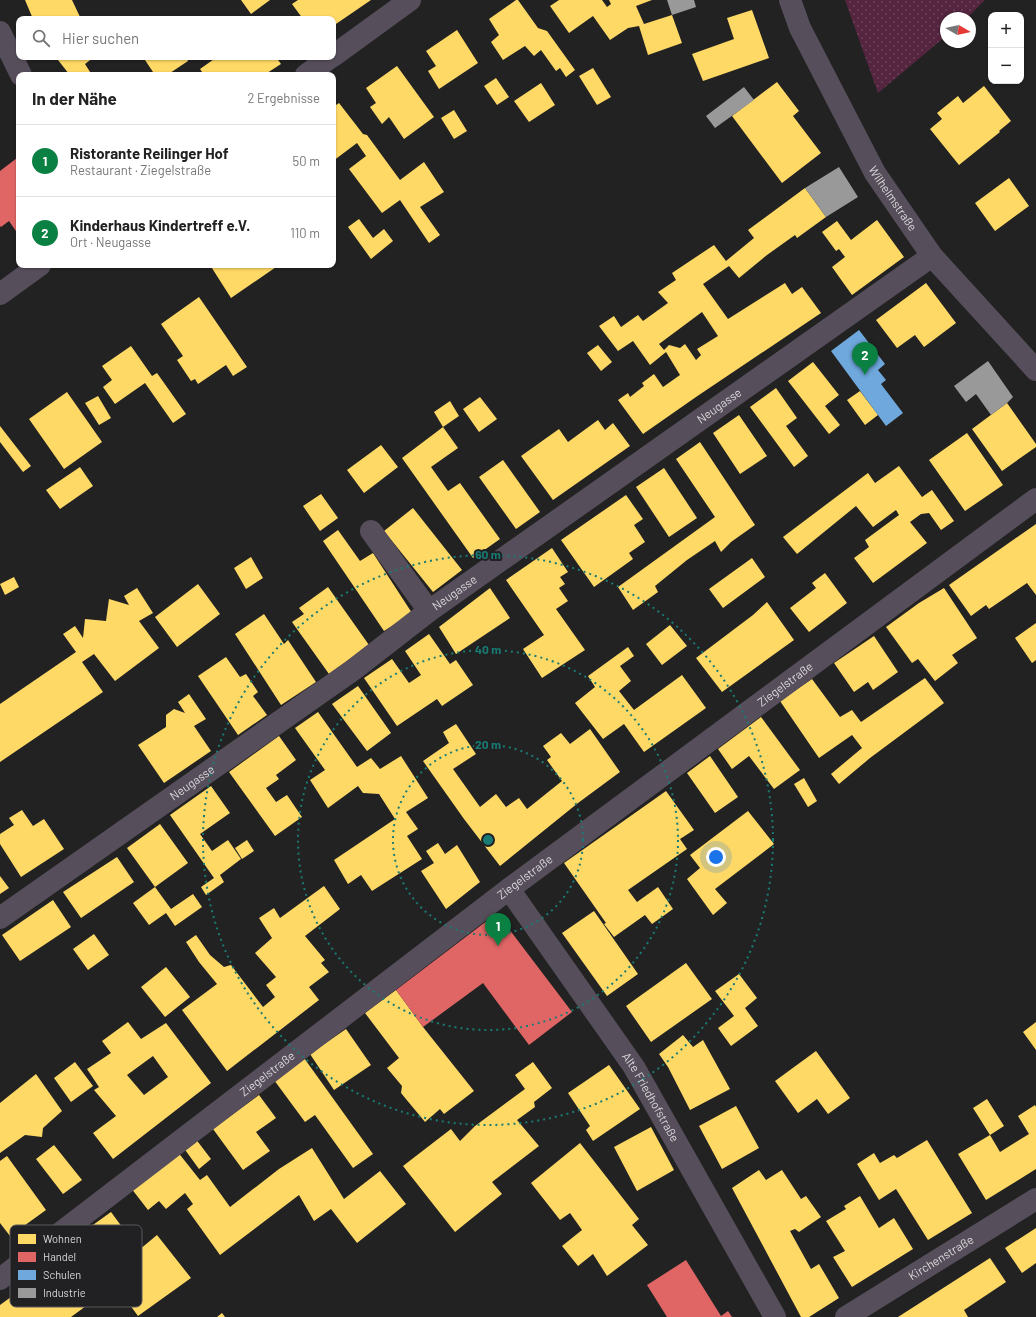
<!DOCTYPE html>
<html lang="de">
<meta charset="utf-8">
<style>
:root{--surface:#fff;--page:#f6f6f6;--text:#222;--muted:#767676;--line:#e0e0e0;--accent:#0b8043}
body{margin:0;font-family:Barlow,sans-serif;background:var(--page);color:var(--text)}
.controls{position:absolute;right:12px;top:12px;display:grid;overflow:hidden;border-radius:8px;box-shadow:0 1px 3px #0004}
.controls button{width:36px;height:36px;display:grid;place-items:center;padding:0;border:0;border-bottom:1px solid var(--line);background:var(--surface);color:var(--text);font:20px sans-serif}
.compass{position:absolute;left:940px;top:12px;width:36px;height:36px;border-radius:50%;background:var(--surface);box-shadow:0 1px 3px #0004;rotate:99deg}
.you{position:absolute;left:716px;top:857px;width:14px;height:14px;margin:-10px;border:3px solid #fff;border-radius:50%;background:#1a73e8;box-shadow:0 0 0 6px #1a73e833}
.badge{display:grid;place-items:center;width:26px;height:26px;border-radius:50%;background:var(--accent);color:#fff;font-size:13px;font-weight:700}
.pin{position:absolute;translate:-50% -33px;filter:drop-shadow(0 1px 2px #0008)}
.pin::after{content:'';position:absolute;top:21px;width:14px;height:12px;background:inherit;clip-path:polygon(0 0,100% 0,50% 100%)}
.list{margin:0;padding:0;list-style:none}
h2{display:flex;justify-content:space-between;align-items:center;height:52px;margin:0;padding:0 16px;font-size:17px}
h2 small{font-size:13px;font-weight:400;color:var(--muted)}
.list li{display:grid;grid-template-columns:26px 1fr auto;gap:12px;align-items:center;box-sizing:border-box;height:72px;padding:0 16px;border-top:1px solid var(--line)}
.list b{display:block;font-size:15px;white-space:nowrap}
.list p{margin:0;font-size:13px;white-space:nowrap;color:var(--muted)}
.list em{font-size:13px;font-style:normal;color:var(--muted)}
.icon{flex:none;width:22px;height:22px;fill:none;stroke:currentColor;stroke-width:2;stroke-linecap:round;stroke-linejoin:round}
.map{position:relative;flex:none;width:1036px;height:1317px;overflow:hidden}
.search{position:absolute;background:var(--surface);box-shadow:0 1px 3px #0004;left:16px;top:16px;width:320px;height:44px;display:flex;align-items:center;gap:10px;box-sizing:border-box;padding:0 14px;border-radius:8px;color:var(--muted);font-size:15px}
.panel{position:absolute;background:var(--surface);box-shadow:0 1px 3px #0004;left:16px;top:72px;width:320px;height:196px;border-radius:8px}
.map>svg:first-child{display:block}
</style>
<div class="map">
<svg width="1036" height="1317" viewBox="0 0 1036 1317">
<defs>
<pattern id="grass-dots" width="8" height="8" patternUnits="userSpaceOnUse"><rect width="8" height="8" fill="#552540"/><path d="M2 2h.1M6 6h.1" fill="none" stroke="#6d445b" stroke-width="1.8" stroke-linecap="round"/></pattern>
</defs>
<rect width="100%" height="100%" fill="#222"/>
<path fill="url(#grass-dots)" d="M845,0H985L967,18H946V36L878,93Z"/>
<path fill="#ffd966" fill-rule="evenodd" d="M25,0H72L81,19H33Z
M241,0H270L251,14Z
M298,0H371L333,26V19H303L292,4Z
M516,0H518L538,28L547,31L575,70L566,77L560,68L556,71L541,50L534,56L525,46L503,60L491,42L499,35L489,19Z
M559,0H602L607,7L611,4L609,0H652L636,6L644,24L672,15L682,43L648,55L639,26L628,28L610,40L593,16L569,33L550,6Z
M752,10L769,58L703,81L692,54L734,39L727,18Z
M457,30L478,63L439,89L428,71L436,66L426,51Z
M62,57H94L85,64L92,75H67L69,74L58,60Z
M143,57H186L188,61L167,75H155Z
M217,57H276L281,64L264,75H204L200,69Z
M397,66L434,117L404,139L389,117L382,124L370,107L376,103L366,88Z
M593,68L611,97L597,105L579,76Z
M496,78L509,97L497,105L484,86Z
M777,82L799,111L793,116L821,153L782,183L732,116Z
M541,83L555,105L529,122L514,101Z
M984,86L1011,121L999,131L1000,132L959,165L930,129L942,119L937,113L958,96L963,103Z
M339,103L363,134L367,135L400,180L424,162L444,192L420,207L440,235L429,243L400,200L382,213L349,169L366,156L357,143L333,161V107Z
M454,110L467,131L454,139L441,118Z
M1009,178L1029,206L995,231L975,203Z
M805,188L826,217L797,238L795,235L767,255L739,278L729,266L703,284L728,319L785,283L792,294L802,287L821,313L696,397L643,434L618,400L628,393L630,397L644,386L642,383L654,374L663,387L680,375L666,352L650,365L633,341L618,351L599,326L614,316L621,327L638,315L643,321L668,303L658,292L676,280L672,273L714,245L726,261L754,238L748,230ZM702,312L718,336L697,349L701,355L696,360L685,344L680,348L669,345L664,350L659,344Z
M359,219L373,238L384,229L393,241L371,259L348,227Z
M877,220L904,257L852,295L832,267L845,257L839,249L836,251L822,232L837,221L851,240Z
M210,265H279L231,298Z
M926,283L956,323L924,347L915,335L897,348L876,320Z
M199,297L247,367L233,376L226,365L198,384L195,379L191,381L177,360L183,356L161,324Z
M598,345L612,362L601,371L587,353Z
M131,346L152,376L157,373L186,414L173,423L145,383L115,404L103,387L112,380L102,366Z
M813,362L839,395L825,406L840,425L829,434L788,381Z
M776,388L797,418L786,426L808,456L794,467L750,407Z
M860,391L878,415L865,425L847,400Z
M67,392L102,442L64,469L29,419Z
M98,396L111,418L99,425L85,403Z
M480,397L497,419L479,432L463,409Z
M450,401L459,416L443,427L434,412Z
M1007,403L1036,444V447L1002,471L972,429Z
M739,415L767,456L740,474L713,433Z
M598,420L605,430L613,423L630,446L553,500L521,456L559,429L568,442Z
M0,426L31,466L23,472L0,442Z
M443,427L458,448L431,467L448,491L460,483L500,539L473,558L402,458Z
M967,433L1003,485L965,511L929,460Z
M700,442L755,525L731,542L721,552L715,541L687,560L655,586L658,592L633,610L618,587L715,517L676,459Z
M381,445L398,467L364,493L347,470Z
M503,460L540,512L516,529L479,477Z
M899,466L922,497L932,490L954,521L941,530L929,513L921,514L910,522L927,543L873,583L854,558L869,547L865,540L899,515L896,510L873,527L856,506L797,554L783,537L868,473L875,483Z
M80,467L93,486L60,509L46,490Z
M664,468L697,518L669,537L636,487Z
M321,494L338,518L320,531L303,506Z
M626,495L643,519L634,525L645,542L629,553L633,559L594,587L561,540Z
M413,508L462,570L433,592L384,531Z
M1036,524V595L1027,583L989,609L986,605L971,616L949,585Z
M338,530L360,561L373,553L412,613L384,631L323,541Z
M552,548L568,572L560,577L565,584L559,588L568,601L556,609L585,650L542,678L523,649L544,635L506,580Z
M251,557L263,578L246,589L234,568Z
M752,558L765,577L723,608L709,589Z
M825,573L847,603L809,632L790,608L816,588L812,583Z
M14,577L19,587L5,595L0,584Z
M198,584L220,614L177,647L155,617Z
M328,587L369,645L329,674L292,622L304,614L299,608Z
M137,588L153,613L139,621L159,648L115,681L94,654L82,662L103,692L0,762V704L76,652L63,634L75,626L83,638L85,619L106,621L109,599L129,605L124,596Z
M490,588L510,618L456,654L439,627Z
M944,588L977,638L952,655L958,663L935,681L918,659L912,663L886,627L919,603Z
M767,602L794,640L722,692L696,658L753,615Z
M264,614L284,644L288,640L316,682L281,705L235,634Z
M1036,623V660L1032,663L1015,638Z
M670,625L687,646L662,665L646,644Z
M429,634L450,664L456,660L473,685L442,706L437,699L397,726L364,678L392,659L409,683L421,675L405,651Z
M874,636L898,672L873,690L868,682L854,692L834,663Z
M628,647L634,656L620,666L631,681L619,691L634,710L682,675L706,708L644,752L624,724L603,739L575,703L595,687L588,676Z
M226,657L240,677L246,674L258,692L253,696L267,715L238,735L198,676Z
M925,678L944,703L870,758L839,784L831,774L862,748L852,735L819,758L780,701L812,679L840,717L852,710L861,722Z
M358,686L391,733L367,751L332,704Z
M189,694L206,719L194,726L211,751L164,783L138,745L166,727V715L174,709L185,713L178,702Z
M318,712L357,767L371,758L380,769L401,756L428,798L406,812L418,829L407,836L422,859L372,891L361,875L348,884L334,860L395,819L379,794L363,793L358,786L328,808L310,780L325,770L295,728Z
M761,717L800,770L774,789L749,756L732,769L718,749Z
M456,724L476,754L453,769L480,807L496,794L506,807L519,798L527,809L562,781L547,760L551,757L543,746L561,733L570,744L590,729L620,772L578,803L500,866L464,819L423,761L449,743L443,732Z
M279,736L296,760L276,775L279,779L266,788L276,802L287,795L302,817L275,836L229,772Z
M710,756L738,797L715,813L687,773Z
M804,778L817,801L808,807L794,784Z
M211,786L230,813L200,834L212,851L228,840L241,859L220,875L224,882L206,895L201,887L214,878L170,815Z
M666,791L694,830L680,839L687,849L628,890L637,902L658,887L673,909L652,924L645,915L614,937L604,924L606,923L564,863Z
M22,810L33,826L44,819L64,849L21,877L0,844V834L14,825L9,818Z
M748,811L774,844L715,889L727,903L713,915L687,879L700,868L690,855Z
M160,824L188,863L155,887L127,848Z
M247,840L254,851L242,859L235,848Z
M438,843L445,854L457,845L480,882L446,909L421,871L434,863L426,851Z
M117,857L134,882L81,918L63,892Z
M0,876L9,888L0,894Z
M324,886L340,909L305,936L325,960L321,963L329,972L309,987L319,1000L227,1071L182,1010L217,984L199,962L186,942L196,935L210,955L224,967L231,965L263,1007L275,997L266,985L276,977L255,953L272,938L259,918L274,908L280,918Z
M155,887L171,909L193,894L202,907L175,926L166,913L149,925L133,903Z
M53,900L71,927L20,961L2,935Z
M594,911L638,974L607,996L562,933Z
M94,934L109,955L88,970L73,949Z
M686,963L712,999L651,1042L626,1006Z
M166,967L190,997L165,1017L141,987Z
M739,974L757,998L745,1008L758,1026L731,1046L718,1028L734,1016L715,991Z
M396,990L423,1027L474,1091L444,1114L440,1109L425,1122L401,1093L402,1086L387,1068L399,1058L365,1013Z
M128,1022L141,1039L166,1023L211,1083L113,1159L93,1133L116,1116L94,1090L99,1087L87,1069L111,1053L102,1041ZM153,1056L168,1077L144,1095L127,1075Z
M1036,1022V1050L1023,1032Z
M346,1029L371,1065L334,1090L310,1054Z
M683,1035L693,1047L703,1040L730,1089L690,1110L668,1067L659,1054Z
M816,1051L850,1098L828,1114L817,1099L798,1113L775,1081Z
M304,1058L373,1154L353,1168L315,1115L305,1122L274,1080Z
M75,1062L93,1086L71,1102L54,1078Z
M533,1062L552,1088L534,1102L535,1107L517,1120L539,1146L492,1182L502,1194L455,1232L403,1166L451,1129L460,1141L475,1126L525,1089L515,1075Z
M609,1065L640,1109L593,1141L586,1130L590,1126L568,1093Z
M36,1074L62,1111L43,1128L42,1137L25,1135L0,1153V1103Z
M259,1095L276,1118L256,1132L270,1151L243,1170L213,1129Z
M987,1099L1004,1126L990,1135L1000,1152L1029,1134L1018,1116L1035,1105L1036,1107V1169L986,1200L958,1154L990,1135L973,1108Z
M736,1106L759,1148L722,1169L699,1126Z
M651,1127L674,1170L637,1191L614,1147Z
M195,1138L211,1159L199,1169L183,1147Z
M927,1140L972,1213L928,1240L896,1189L879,1200L857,1164L874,1153L880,1163L894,1155L897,1158Z
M580,1143L639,1219L632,1225L648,1245L607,1276L593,1254L578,1266L562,1246L582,1230L570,1213L560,1220L531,1183Z
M54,1145L82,1180L63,1194L36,1159Z
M312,1148L344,1199L380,1171L406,1204L357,1243L331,1209L314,1221L299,1195L220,1255L187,1209L193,1204L185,1193L166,1209L159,1201L148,1210L131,1188L177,1151L200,1180L207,1175L230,1207L279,1169Z
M7,1156L46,1210L10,1236L0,1223V1161Z
M759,1170L766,1180L782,1170L801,1199L806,1196L821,1217L799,1232L795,1229L790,1231L811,1269L819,1264L839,1298L809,1317H801L732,1188Z
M860,1196L879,1228L894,1218L913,1249L852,1287L833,1257L845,1251L826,1221L846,1209L844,1206Z
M111,1212L139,1250L157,1235L191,1278L138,1316L79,1235Z
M1036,1228V1263L1022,1273L1005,1248Z
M990,1258L1006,1282L964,1310L968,1317H898Z
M55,1265L86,1306L71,1317H0V1305Z
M222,1313L225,1317H217Z"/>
<path fill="#e06666" d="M17,158L19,161L18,234L9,221L1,227L0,226V171Z
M488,920L501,936L509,929L572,1012L529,1045L483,983L423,1027L396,990Z
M686,1260L721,1316L728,1311L732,1317H667L647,1285Z"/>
<path fill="#6fa8dc" d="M859,330L885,364L878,370L886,380L881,384L903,413L886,426L831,351Z"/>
<path fill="#999" d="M667,0H694L696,7L672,15Z
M744,87L754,100L715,128L706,116Z
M839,167L858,197L826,217L805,188Z
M988,361L1013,397L1007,403L991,415L976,394L966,402L954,386Z"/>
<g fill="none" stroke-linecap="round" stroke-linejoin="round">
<g stroke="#574e5b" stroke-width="22">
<path id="s1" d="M790,0L800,28L875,173L932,256L1036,370"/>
<path d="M0,32L21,75"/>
<path d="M333,56L410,0"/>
<path d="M306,75L331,57"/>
<path d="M0,294L40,265"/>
<path d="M371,531L429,611"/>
<path id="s2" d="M509,889L634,1067L775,1317"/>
<path id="s3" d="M0,918L353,670L429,611L932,256"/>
<path id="s4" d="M0,1279L509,889L1036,499"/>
<path id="s5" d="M846,1317L1036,1199"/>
</g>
</g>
<g fill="none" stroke="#197b73" stroke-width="2" stroke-dasharray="2 4">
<circle cx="488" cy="840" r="95"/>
<circle cx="488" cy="840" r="190"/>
<circle cx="488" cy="840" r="285"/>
</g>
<g text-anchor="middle" stroke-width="4" stroke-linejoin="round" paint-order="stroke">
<g font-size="12" fill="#dadadb" stroke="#212123">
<text dy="4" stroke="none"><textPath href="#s1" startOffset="224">Wilhelmstraße</textPath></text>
<text dy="4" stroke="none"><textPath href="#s3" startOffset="883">Neugasse</textPath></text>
<text dy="4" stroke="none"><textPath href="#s3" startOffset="559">Neugasse</textPath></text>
<text dy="4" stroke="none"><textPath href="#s4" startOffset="985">Ziegelstraße</textPath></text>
<text dy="4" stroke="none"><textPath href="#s3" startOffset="235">Neugasse</textPath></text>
<text dy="4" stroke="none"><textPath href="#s4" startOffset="661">Ziegelstraße</textPath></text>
<text dy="4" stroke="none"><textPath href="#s4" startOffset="337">Ziegelstraße</textPath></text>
<text dy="4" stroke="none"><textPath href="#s2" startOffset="252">Alte Friedhofstraße</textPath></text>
<text dy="4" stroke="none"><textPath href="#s5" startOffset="112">Kirchenstraße</textPath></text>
</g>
</g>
<rect x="10" y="1225" width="132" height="82" rx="6" fill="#212123" stroke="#58585a" stroke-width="1"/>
<rect x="18" y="1234" width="18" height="10" fill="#ffd966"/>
<rect x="18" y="1252" width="18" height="10" fill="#e06666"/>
<rect x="18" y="1270" width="18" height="10" fill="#6fa8dc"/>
<rect x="18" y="1288" width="18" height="10" fill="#999"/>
<g font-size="11" fill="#dadadb">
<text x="43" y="1243">Wohnen</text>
<text x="43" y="1261">Handel</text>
<text x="43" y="1279">Schulen</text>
<text x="43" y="1297">Industrie</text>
</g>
<circle cx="488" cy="840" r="6" fill="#197b73" stroke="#212123" stroke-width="2"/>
<g font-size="12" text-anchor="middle" font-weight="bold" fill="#197b73" stroke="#212123" stroke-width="4" stroke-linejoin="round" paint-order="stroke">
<text x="488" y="559">60 m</text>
<text x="488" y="654">40 m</text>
<text x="488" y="749">20 m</text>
</g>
</svg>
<div class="controls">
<button>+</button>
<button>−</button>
</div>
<svg class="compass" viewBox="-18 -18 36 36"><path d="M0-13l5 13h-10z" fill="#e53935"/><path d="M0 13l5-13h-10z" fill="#767676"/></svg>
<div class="you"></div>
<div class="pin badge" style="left:498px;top:946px">1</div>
<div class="pin badge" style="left:865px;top:375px">2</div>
<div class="search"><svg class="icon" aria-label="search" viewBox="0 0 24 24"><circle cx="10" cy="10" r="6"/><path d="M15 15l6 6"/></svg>Hier suchen</div>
<section class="panel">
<h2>In der Nähe<small>2 Ergebnisse</small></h2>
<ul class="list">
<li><span class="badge">1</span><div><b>Ristorante Reilinger Hof</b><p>Restaurant · Ziegelstraße</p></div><em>50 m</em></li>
<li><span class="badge">2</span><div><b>Kinderhaus Kindertreff e.V.</b><p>Ort · Neugasse</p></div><em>110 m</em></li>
</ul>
</section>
</div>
